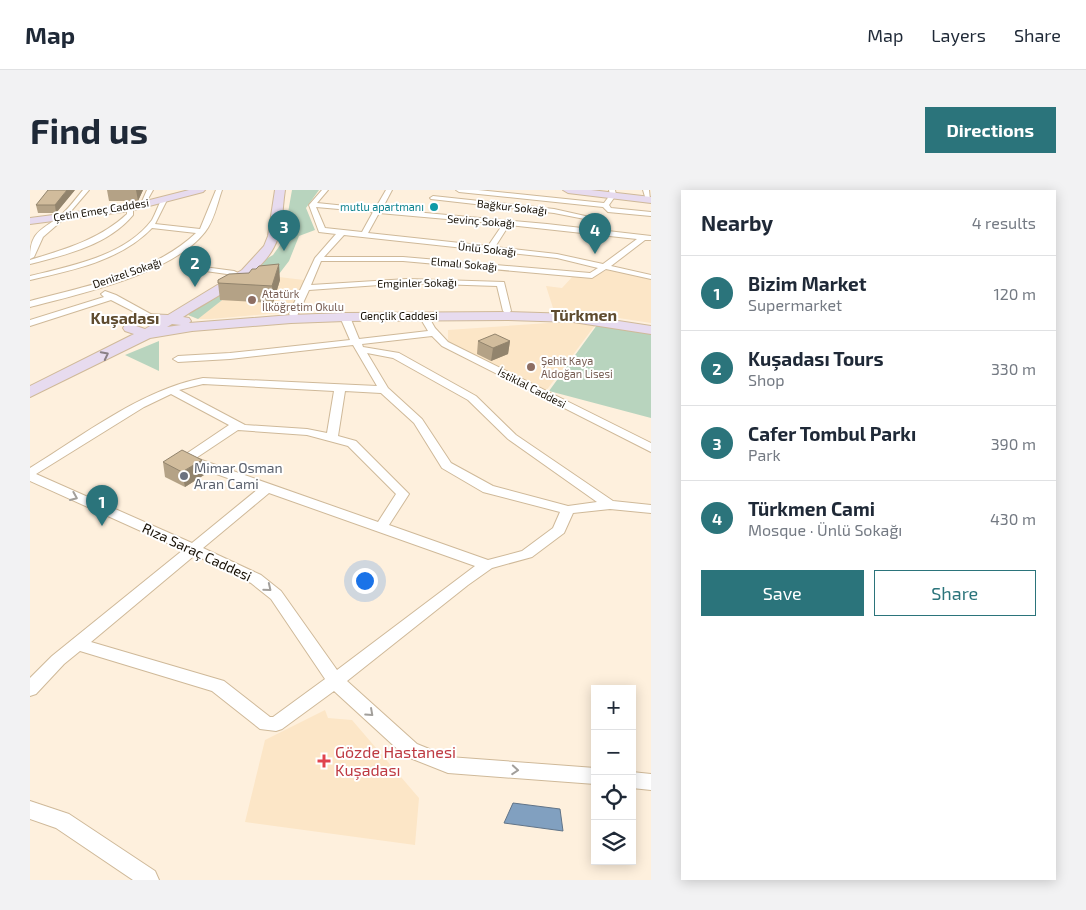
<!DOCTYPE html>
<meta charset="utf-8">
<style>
:root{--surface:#fff;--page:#f2f2f3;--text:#1f2937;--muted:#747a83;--line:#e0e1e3;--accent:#2b747b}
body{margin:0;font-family:"Exo 2",sans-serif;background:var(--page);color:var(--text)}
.controls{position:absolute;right:15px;bottom:15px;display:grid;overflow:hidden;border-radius:0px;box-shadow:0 2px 12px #0003}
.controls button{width:45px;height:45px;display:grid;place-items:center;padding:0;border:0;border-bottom:1px solid var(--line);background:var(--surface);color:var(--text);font:25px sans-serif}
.you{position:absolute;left:334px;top:390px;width:18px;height:18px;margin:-12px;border:4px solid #fff;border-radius:50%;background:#1a73e8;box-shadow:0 0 0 8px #1a73e833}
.badge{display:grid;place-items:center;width:32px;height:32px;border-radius:50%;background:var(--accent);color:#fff;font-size:16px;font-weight:700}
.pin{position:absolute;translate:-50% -41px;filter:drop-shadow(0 1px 2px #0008)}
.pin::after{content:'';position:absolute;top:26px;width:18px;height:15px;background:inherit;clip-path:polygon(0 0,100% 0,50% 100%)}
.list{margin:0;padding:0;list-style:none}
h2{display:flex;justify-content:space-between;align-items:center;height:65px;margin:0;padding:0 20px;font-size:21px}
h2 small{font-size:16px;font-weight:400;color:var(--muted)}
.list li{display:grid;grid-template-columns:32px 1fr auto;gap:15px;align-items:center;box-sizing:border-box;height:75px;padding:0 20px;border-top:1px solid var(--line)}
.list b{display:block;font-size:19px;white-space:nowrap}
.list p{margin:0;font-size:16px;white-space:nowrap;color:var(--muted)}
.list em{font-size:16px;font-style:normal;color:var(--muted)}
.actions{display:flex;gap:10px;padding:15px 20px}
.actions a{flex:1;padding:11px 0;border:1px solid var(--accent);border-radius:0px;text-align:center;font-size:18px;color:var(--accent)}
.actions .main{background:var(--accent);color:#fff}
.icon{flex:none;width:28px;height:28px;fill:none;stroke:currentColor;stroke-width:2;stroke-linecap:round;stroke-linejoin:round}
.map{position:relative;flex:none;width:621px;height:690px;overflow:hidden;border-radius:0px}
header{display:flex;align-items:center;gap:30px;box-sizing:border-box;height:70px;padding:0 25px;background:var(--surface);border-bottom:1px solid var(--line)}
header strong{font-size:24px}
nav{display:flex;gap:28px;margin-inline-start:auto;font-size:18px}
.intro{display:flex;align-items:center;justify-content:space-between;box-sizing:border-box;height:120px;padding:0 30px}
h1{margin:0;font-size:35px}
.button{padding:12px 22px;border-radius:0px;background:var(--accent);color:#fff;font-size:18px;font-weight:700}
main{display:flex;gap:30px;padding:0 30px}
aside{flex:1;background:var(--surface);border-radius:0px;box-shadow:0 2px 12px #0003}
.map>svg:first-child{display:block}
</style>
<header>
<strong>Map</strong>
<nav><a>Map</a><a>Layers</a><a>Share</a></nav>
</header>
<div class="intro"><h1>Find us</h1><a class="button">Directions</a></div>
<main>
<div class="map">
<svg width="621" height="690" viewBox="0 0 621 690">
<rect width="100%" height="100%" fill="#fef0dd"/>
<path fill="#fce6c7" d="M579,79L621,89V133L523,118L516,96L532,98L544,85L563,87Z
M232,85L274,90L259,122L181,129H168L158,125L174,113Z
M548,131L566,134L516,201L418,153V140Z
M295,520L298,528L322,530L389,608L385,655L215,632L235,550Z"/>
<path fill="#b8d4be" d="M262,0H289L276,18L285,40L269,46L259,71L249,84L224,85L168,129L158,125L224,76L243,65L253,51Z
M567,135L621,143V228L519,201Z
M129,151V181L95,165Z"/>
<path fill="#81a0c0" stroke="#617488" d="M483,613L530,619L533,641L474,633Z"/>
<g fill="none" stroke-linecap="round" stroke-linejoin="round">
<g stroke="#cfb999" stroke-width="2">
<path id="street" d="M53,0H59L36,27L13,47L4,67L0,69C0,39 13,41 32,24C40,17 46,8 53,0Z
M117,0H123L114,16H110Z
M186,0H192C187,14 184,31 175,42C142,84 50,104 0,117V111C57,96 122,84 166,43L122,38C90,71 43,80 0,90V86C41,76 95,66 122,30C126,23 128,15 132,9L137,10L125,34L170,39Z
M292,0H298L287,13L345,19L356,0H362L352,19L517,34L621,46V50H615L581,76L621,85V89L576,79L562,88L373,71H291L281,95L377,89L474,92L481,121L477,124L473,121L467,96L377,93L279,100L267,126H261L259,124L285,68L306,44L289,42L279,15ZM286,17L343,22L332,42L295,38ZM349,23L473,34L458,56L338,43ZM479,35L607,49L573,74L527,64L465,57ZM314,45L527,68L568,78L560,83L373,67H294Z
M426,0H448L574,13L580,5L579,0H585L586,5L579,15L581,18L621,22V26L578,22L573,17L429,2Z
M613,0H619L620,10H616Z
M403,6L524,19L573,30L570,32L524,23L401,9L400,8Z
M100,16L103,18V25C78,55 36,65 0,74V70C35,59 69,50 97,24V18Z
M151,74L204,81L208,83L204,85L154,78H151Z
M75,101L86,105L126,127L121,130L118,129L81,110L0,136V130L74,107L71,104Z
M394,123L397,124L405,138L418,152L621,253V262L412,156L402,146L332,154L333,157L369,163L446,206L486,245L583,311L621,315V323L580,319L543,323L534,343L502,367L462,378L438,395L317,491L387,554L419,567L565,578V594L418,583L375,566L304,501L252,539L246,541L230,539L182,501L50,461L34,474L6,504L0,506V488L22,466L153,360L0,291V278C52,246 113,199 173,188L347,196L323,155L200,169L148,172L143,169L148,166L200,163L320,150L310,127L315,124L320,127L329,149L398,141L389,126ZM337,163L363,168L438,210L478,249L567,312L538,316L463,296L421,273L392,229L358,198ZM173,194L304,201L297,243L277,239L215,235L149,200ZM315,201L351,203L384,233L412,278L453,302L530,322L523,338L492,361L458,370L359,335L379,304L326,251L308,246ZM141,204L199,235L153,266L151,269L153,272L228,299L162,353L6,284L114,217ZM208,240L277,245L318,256L366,304L348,332L166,268ZM239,303L445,376L307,480L251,401L231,385L173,358ZM165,365L221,393L241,409L295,489L243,527H240L194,491L61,452Z
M602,582L621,584V600L602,598Z
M0,611L39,624L125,681L129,690H103L26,638L0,629Z"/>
</g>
<g stroke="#cfb999" stroke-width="2">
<path id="secondary" d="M159,0H175L173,2L100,21L0,34V28L100,15Z
M245,0H255C252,18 253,41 244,57C229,87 181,109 153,127L159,128L161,131L159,133L261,125L315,123L478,122L543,124L621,136V144L543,132L478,130L315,131L261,133L162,141L120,148L0,207V196L104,144L95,141L93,138L95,135L100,134L115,139L127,132L116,130L114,127L116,124L138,125L212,80L234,56L238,46ZM142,134L151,135L137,137Z
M533,0H561L621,7V13L538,3Z"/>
</g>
<use href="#street" fill="#fff" fill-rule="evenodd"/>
<use href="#secondary" fill="#e7dbef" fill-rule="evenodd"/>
</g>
<path fill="#b4a286" d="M45,0L26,23H8L6,15Z
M77,0H113L108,11H79Z
M250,90L243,113L190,110L188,93Z
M448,151H480L478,164L461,171L447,164Z
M133,272L174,285L155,297L135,287Z"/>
<path fill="#92846d" d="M37,0H45L26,23L25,15Z
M106,0H113L108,11Z
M249,74L250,90L243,113L242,96Z
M480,151L478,164L461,171L463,158Z
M172,270L174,285L155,297L152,282Z"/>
<path fill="#d1bc9c" stroke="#92846d" d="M18,0H37L25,15H6Z
M249,74L242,96L188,93V90L199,84L219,83L222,79H226L229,76Z
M465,144L480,151L463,158L448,151Z
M152,260L172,270L152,282L133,272Z"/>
<defs><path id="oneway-chevron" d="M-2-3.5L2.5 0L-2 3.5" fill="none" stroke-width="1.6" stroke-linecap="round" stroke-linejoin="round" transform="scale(1.25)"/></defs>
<use stroke="#897f85" href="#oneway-chevron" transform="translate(75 165) rotate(-27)"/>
<g stroke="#a29f9b">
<use href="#oneway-chevron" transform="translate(44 307) rotate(23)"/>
<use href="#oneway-chevron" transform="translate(238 398) rotate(39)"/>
<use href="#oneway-chevron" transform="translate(340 523) rotate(42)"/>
<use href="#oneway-chevron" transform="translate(485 580) rotate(4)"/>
</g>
<circle fill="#0f9aa8" stroke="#fff" stroke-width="2" cx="404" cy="17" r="5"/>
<g fill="#8d6e63" stroke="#fff" stroke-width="2">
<circle cx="222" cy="110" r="5"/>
<circle cx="501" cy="177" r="5"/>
</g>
<circle fill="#6b7280" stroke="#fff" stroke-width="2" cx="154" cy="286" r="5"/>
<path fill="#e0444e" stroke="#fff" stroke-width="2" d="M291.5 563.5h5v5h5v5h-5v5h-5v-5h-5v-5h5z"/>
<g text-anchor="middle" stroke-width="4" stroke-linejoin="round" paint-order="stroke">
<g font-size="11" fill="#0d838f" stroke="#fff" text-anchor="end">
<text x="394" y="21">mutlu apartmanı</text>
</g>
<g font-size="11" fill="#160f04" stroke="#fff">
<text transform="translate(482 17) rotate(6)" y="4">Bağkur Sokağı</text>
<text transform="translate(71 20) rotate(-9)" y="4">Çetin Emeç Caddesi</text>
<text transform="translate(451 31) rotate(4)" y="4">Sevinç Sokağı</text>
<text transform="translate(457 59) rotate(6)" y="4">Ünlü Sokağı</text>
<text transform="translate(434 74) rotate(5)" y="4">Elmalı Sokağı</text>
<text transform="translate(97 83) rotate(-19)" y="4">Denizel Sokağı</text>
<text transform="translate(387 93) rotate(-1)" y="4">Emginler Sokağı</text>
<text x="369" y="130">Gençlik Caddesi</text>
<text transform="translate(502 198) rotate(27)" y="4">İstiklal Caddesi</text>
</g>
<g font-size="11" fill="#785e54" stroke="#fff" text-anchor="start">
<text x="232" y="108">Atatürk<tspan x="232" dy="13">İlköğretim Okulu</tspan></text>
<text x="511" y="175">Şehit Kaya<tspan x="511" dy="13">Aldoğan Lisesi</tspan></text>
</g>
<g font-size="14" fill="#5b616d" stroke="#fff" text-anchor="start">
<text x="164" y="283">Mimar Osman<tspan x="164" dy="16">Aran Cami</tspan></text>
</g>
<g font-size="14" fill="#160f04" stroke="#fff">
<text transform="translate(167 362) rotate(25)" y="5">Rıza Saraç Caddesi</text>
</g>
<g font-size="16" font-weight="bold" fill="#5e4b2f" stroke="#fff">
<text x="554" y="131">Türkmen</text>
<text x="95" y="134">Kuşadası</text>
</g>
<g font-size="16" fill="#be3a42" stroke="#fff" text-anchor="start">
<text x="305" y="568">Gözde Hastanesi<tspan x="305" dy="18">Kuşadası</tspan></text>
</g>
</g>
</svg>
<div class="controls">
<button>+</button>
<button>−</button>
<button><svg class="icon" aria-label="locate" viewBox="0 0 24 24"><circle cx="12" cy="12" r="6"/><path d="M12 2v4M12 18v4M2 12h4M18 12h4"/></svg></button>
<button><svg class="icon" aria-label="layers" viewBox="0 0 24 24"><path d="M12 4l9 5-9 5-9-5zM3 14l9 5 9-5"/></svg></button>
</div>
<div class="you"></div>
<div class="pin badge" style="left:72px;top:336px">1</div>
<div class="pin badge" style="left:165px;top:97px">2</div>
<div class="pin badge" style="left:254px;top:61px">3</div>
<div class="pin badge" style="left:565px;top:64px">4</div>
</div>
<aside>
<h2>Nearby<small>4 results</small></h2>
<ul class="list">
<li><span class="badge">1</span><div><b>Bizim Market</b><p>Supermarket</p></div><em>120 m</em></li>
<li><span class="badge">2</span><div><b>Kuşadası Tours</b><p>Shop</p></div><em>330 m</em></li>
<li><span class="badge">3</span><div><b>Cafer Tombul Parkı</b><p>Park</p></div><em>390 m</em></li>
<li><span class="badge">4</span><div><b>Türkmen Cami</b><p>Mosque · Ünlü Sokağı</p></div><em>430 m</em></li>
</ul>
<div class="actions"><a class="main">Save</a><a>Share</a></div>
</aside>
</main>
